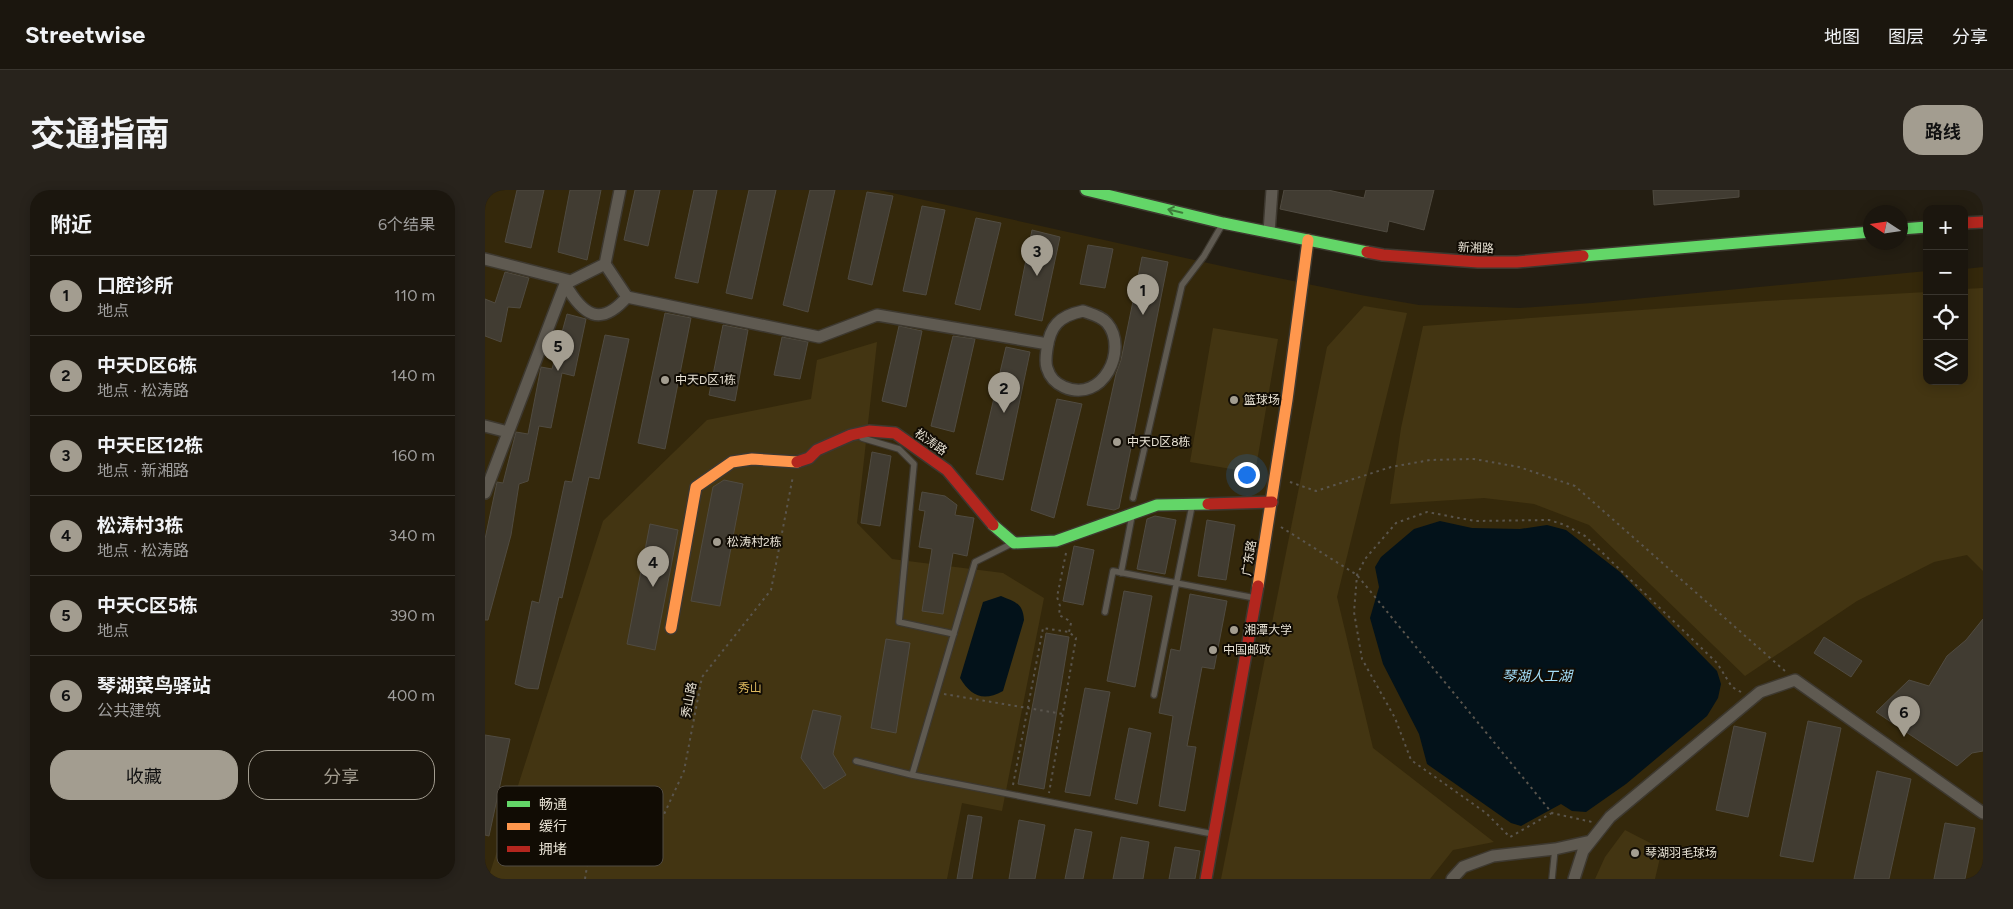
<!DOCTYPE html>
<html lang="zh">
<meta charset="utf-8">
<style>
:root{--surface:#1b160e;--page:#28231c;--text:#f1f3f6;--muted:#a09f9e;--line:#39352e;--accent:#a39d90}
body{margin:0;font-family:Figtree,"Noto Sans SC",sans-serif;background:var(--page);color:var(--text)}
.controls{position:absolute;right:15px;top:15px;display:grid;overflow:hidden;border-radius:10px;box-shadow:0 2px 12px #0003}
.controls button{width:45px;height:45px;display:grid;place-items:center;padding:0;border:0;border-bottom:1px solid var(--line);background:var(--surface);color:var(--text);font:25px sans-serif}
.compass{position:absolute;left:1378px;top:15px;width:45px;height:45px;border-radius:50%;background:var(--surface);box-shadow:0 2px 12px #0003;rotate:282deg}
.you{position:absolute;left:761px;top:284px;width:18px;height:18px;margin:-12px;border:4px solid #fff;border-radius:50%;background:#1a73e8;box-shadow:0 0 0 8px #1a73e833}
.badge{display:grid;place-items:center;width:32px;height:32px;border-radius:50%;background:var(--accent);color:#111;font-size:16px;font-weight:700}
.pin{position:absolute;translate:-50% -41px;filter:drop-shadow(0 1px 2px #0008)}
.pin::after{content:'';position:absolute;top:26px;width:18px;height:15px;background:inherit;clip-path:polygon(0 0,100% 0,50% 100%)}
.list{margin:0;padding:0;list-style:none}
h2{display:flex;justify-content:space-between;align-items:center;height:65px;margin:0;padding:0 20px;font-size:21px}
h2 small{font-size:16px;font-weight:400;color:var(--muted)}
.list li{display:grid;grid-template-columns:32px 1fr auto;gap:15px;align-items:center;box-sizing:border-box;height:80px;padding:0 20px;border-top:1px solid var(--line)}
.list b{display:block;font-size:19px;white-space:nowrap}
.list p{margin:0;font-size:16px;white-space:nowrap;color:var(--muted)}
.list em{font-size:16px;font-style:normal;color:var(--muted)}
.actions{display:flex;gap:10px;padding:15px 20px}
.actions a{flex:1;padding:11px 0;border:1px solid var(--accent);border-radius:20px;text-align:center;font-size:18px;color:var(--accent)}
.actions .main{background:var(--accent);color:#111}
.icon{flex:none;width:28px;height:28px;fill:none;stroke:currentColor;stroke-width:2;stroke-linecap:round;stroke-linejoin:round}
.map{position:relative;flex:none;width:1498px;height:689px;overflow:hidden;border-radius:20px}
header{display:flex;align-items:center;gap:30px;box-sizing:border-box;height:70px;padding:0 25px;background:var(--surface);border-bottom:1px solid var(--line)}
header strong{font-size:24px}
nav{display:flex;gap:28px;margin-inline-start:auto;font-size:18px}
.intro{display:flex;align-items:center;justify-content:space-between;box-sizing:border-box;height:120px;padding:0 30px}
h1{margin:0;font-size:35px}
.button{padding:12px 22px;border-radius:20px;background:var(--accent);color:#111;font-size:18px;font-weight:700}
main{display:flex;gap:30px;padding:0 30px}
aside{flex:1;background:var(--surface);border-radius:20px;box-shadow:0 2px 12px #0003}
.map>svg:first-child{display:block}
</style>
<header>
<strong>Streetwise</strong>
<nav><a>地图</a><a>图层</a><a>分享</a></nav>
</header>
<div class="intro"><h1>交通指南</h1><a class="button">路线</a></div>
<main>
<aside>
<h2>附近<small>6个结果</small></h2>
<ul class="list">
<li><span class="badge">1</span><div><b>口腔诊所</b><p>地点</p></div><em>110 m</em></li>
<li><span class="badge">2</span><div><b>中天D区6栋</b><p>地点 · 松涛路</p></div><em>140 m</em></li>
<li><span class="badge">3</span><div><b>中天E区12栋</b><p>地点 · 新湘路</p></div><em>160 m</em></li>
<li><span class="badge">4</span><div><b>松涛村3栋</b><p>地点 · 松涛路</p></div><em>340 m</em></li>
<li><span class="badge">5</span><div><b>中天C区5栋</b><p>地点</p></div><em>390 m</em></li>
<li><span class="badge">6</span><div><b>琴湖菜鸟驿站</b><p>公共建筑</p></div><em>400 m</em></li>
</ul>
<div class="actions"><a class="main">收藏</a><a>分享</a></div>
</aside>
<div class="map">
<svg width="1498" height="689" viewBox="0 0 1498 689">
<rect width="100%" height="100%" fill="#241e12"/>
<path fill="#34280b" d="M0,0H394L750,79L876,105L934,115L1035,118L1107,113L1442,81V191H1479V79L1498,77V689H0Z"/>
<path fill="#433512" d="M1498,98V381L1482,365L1449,372L1372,411L1260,486L1104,335L1049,314L999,308L905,314L916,238L938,136L1280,111L1442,102V191H1479V99Z
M879,116L922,123L852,407L888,558L1009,652L968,660L945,689H736L842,157Z
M728,138L793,149L770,283L705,272Z
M392,152L372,333L407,369L518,383L559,408L517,621L477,613L462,689H3L118,331L222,230L326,209L332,170Z
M1140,640L1177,659L1170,689H1110L1120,667Z"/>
<path fill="#03121a" d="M955,331L987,338L1035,339L1062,335L1081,340L1135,382L1232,481L1236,494L1233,508L1222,526L1141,594L1101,622L1087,621L1076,614L1036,636L1026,633L942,574L934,544L898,474L885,428L894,397L890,377L896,367L929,339Z
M516,406C530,412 538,413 539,430L518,501C498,512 486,506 475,488L498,412Z"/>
<path fill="#413c32" stroke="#504b41" d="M32,0H59L46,58L20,52Z
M85,0H116L102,70L73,62Z
M150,0H175L163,56L139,50Z
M209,0H232L213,93L190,88Z
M264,0H291L267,109L241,103Z
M325,0H350L323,122L298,115Z
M799,0H843L879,8L881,0H949L939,40L904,31L902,42L795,19Z
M1168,0H1254V7L1169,15Z
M382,2L408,6L387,95L363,89Z
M437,16L460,20L441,105L418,101Z
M491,28L516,33L495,120L470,114Z
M547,40L575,47L557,131L530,125Z
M603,55L628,59L620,98L595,94Z
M657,67L683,72L634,318L629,320L602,315L631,184L636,170Z
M20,82L44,88L35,118L23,117L16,152L0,146V109L10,113Z
M180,123L206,128L180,259L153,253Z
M82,124L101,129L89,186L77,183L66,238L54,236L43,291L34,294L26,345L3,430H0V349L12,292L18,293L31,242L43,244L56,177L67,179Z
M238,135L263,140L250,211L224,205Z
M414,136L437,141L421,217L397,211Z
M120,145L144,149L114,289L104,287L77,408L74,407L53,499L41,498L30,494L47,411L54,413L80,291L87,292Z
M468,146L490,149L469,242L446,236Z
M297,147L323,152L315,189L289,185Z
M521,157L545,162L518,290L491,284Z
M572,209L597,214L569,328L546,320Z
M387,262L406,266L395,336L376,333Z
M239,290L258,294L235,416L206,411L228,297Z
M437,302L460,306L472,315L470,325L489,328L482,366L468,363L458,424L437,421L447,359L434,357L440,321L434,320Z
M670,326L691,330L680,384L652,379L662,329Z
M722,330L750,335L741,390L713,386Z
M165,334L193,340L170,460L142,454Z
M589,356L609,360L598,415L578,411Z
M639,401L667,406L650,497L622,491Z
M705,404L742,411L729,479L717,477L702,556L711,557L700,621L674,616L688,526L674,523L686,459L695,461Z
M1498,429V561L1487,563L1472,576L1391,522L1424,490L1444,496L1462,466L1481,450Z
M561,443L584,447L559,599L533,594Z
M1339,447L1377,471L1366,487L1329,463Z
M401,449L425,453L411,543L386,538Z
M600,498L625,502L605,606L580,602Z
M328,520L356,526L348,564L361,585L339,599L316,568Z
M1323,531L1356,538L1328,672L1295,666Z
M1249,536L1281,543L1263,627L1231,620Z
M644,538L666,543L652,614L630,609Z
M0,545L25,549L4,646L0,645Z
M1392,581L1426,589L1404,689H1369Z
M483,625L497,627L487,689H472Z
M534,630L560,635L550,689H524Z
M1460,633L1490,638L1480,689H1449Z
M590,639L607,642L598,689H580Z
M636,647L664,652L658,689H628Z
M690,657L715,661L710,689H684Z"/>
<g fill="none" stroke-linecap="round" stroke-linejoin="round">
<g stroke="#3d382f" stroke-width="8">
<path id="lane" d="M377,248L414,259L429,274L414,432L469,444
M648,308L697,95L719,66L737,35
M636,383L647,326
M620,422L628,381L770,408
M669,505L707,316
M371,571L427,585L728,644
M427,585L490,372L526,354
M1067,689L1070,659"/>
</g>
<g stroke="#3d382f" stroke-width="14">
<path id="street" d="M784,42L787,0
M0,69L86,91
M80,94C98,125 115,138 142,107L120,74
M142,107L334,147L392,125L563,154
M598,121C606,124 616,126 622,133C644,159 618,214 579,197C570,193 565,188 562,178C560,172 561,166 562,159C565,136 574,126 598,121Z
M0,236L23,242
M0,303L80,94L120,74L135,0
M967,689L978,677L1008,666L1070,659L1106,651
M1089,689L1098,661L1125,627L1275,502L1310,490L1498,623"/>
</g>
<g stroke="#3d382f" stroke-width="14">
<path id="fast" d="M601,0L738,33L882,62
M1416,39L1442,37
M1098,66L1386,42
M508,335L529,353L571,351L672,315L723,314"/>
</g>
<g stroke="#3d382f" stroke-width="14">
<path id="slow" d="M773,396L802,210L823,50
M186,438L211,297L247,272L267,269L312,272"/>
</g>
<g stroke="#3d382f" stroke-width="14">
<path id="jam" d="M1479,33L1498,32
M882,62L898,65L993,72H1032L1098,66
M312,272L324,268L332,260L366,245L384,241L410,243L462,280L508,335
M723,314L787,312
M721,689L773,396"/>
</g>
<path stroke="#5a554d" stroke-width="2" stroke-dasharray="2.5 4" stroke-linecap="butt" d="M805,292L831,301L906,277L945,270L989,269L1034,277L1090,296L1300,481
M796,337L872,385L1067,623L1107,632
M581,363L572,407L575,416L574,425L583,430L586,433L584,442
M459,504L578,524
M528,595L558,438L584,442L591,448L564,603
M1067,623L1025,647L1001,623L926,570L910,528L877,469L869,422L872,385L880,369L911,333L942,322L990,331L1064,330L1080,335L1100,346L1232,473L1247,497L1256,502
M100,689L103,670L108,660L124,657L142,659L175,633L199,581L217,487L286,400L308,286"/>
<use href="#lane" stroke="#5f5a51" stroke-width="5.5"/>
<use href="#street" stroke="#5f5a51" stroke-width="11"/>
<use href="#fast" stroke="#63d668" stroke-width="11"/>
<use href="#slow" stroke="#ff974d" stroke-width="11"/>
<use href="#jam" stroke="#b3261e" stroke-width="11"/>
</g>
<defs><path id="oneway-shaft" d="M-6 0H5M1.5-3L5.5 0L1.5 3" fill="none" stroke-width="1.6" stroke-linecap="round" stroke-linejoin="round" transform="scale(1.25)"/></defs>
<use stroke="#3e7b3b" href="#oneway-shaft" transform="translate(690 21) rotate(-167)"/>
<g fill="#a39d90" stroke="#110c04" stroke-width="2">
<circle cx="180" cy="190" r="5"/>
<circle cx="749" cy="210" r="5"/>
<circle cx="632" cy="252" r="5"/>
<circle cx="232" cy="352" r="5"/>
<circle cx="749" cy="440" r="5"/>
<circle cx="728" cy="460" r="5"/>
<circle cx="1150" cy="663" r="5"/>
</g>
<g text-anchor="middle" stroke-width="4" stroke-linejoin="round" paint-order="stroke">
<g font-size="12" fill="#e8e2d4" stroke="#110c04">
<text transform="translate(991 58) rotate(2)" y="4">新湘路</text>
<text transform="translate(446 252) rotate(35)" y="4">松涛路</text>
<text transform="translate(764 368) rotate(-81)" y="4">广东路</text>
<text transform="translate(204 510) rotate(-79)" y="4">秀山路</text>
</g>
<g font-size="12" fill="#e8e2d4" stroke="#110c04" text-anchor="start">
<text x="190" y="194">中天D区1栋</text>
<text x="759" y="214">篮球场</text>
<text x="642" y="256">中天D区8栋</text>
<text x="242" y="356">松涛村2栋</text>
<text x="759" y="444">湘潭大学</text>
<text x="738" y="464">中国邮政</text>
<text x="1160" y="667">琴湖羽毛球场</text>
</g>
<g font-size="12" fill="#deba5f" stroke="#110c04">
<text x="265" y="502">秀山</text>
</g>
<g font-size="14" font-style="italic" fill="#a4def9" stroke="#110c04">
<text x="1052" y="491">琴湖人工湖</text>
</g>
</g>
<rect x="12" y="596" width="166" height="80" rx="8" fill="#110c04" stroke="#524c42" stroke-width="1"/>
<rect x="22" y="611" width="23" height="6" fill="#63d668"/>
<rect x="22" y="633" width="23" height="7" fill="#ff974d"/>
<rect x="22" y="656" width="23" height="6" fill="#b3261e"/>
<g font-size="14" fill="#e8e2d4">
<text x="54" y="619">畅通</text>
<text x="54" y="641">缓行</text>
<text x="54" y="664">拥堵</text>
</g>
</svg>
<div class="controls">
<button>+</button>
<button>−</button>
<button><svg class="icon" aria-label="locate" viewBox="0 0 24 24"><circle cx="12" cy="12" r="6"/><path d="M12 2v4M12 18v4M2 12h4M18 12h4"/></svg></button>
<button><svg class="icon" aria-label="layers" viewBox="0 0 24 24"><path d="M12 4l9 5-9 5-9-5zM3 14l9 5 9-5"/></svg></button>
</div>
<svg class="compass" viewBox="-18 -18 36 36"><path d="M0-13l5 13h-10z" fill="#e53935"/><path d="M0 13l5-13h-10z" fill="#a09f9e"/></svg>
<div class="you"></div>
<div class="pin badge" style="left:658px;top:125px">1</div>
<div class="pin badge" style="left:519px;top:223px">2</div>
<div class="pin badge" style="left:552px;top:86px">3</div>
<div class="pin badge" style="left:168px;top:397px">4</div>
<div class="pin badge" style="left:73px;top:181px">5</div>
<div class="pin badge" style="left:1419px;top:547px">6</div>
</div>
</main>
